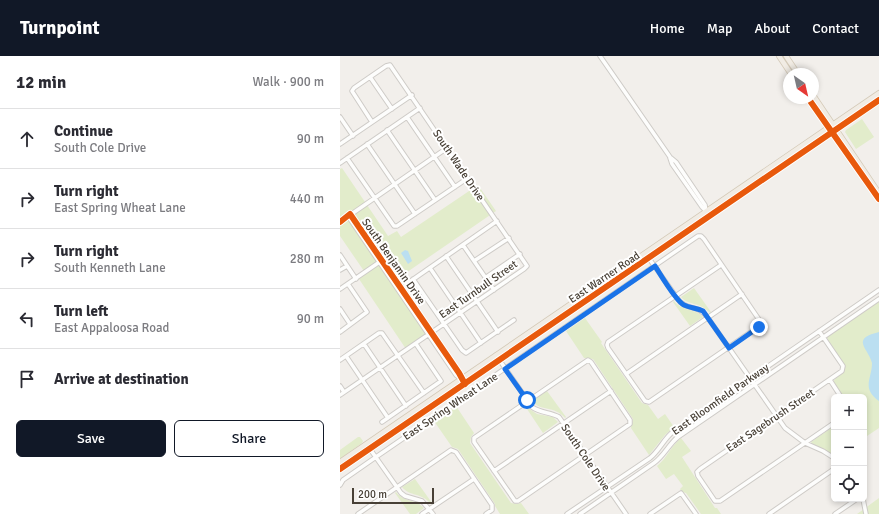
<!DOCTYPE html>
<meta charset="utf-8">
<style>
:root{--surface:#fff;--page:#f7f7f7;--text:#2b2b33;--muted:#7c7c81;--line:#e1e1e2;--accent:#111827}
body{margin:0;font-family:Signika,sans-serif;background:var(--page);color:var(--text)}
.controls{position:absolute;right:12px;bottom:12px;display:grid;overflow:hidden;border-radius:6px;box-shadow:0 2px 6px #0003}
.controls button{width:36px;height:36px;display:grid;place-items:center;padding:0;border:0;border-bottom:1px solid var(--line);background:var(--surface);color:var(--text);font:20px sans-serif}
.compass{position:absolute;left:443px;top:12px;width:36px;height:36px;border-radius:50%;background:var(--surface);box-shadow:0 2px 6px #0003;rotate:146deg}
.scale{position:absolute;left:12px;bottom:10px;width:82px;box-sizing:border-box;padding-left:4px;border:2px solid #484036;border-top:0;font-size:11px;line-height:14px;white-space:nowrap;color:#484036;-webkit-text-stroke:3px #fff;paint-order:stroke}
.stop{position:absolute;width:12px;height:12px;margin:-9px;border:3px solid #1a73e8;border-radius:50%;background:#fff}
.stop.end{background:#1a73e8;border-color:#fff;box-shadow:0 1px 4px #0008}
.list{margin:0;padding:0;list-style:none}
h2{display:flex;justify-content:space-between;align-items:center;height:52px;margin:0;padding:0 16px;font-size:17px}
h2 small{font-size:13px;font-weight:400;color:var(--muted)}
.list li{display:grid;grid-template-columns:26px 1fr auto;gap:12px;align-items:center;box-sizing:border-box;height:60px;padding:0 16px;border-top:1px solid var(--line)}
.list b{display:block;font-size:15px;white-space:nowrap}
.list p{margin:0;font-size:13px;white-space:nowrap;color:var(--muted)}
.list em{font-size:13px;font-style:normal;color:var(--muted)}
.actions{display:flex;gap:8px;padding:12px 16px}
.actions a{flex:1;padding:9px 0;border:1px solid var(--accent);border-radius:6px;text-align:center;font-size:14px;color:var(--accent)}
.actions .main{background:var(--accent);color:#fff}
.icon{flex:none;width:22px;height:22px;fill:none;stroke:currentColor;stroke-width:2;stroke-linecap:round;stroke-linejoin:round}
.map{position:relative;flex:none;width:539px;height:458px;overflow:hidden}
header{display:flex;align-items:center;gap:24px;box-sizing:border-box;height:56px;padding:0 20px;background:var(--accent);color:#fff}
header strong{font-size:19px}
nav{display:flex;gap:22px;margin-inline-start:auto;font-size:14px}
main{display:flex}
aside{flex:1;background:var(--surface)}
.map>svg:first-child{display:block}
</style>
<header>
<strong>Turnpoint</strong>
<nav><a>Home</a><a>Map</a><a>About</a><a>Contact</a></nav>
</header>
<main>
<aside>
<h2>12 min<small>Walk · 900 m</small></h2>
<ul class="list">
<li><svg class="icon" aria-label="ahead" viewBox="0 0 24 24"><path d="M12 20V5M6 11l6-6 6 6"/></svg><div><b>Continue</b><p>South Cole Drive</p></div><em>90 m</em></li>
<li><svg class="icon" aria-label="right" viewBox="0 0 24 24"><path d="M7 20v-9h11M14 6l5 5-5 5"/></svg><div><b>Turn right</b><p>East Spring Wheat Lane</p></div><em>440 m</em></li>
<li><svg class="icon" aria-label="right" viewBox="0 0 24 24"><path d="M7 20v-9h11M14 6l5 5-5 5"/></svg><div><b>Turn right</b><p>South Kenneth Lane</p></div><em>280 m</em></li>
<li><svg class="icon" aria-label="left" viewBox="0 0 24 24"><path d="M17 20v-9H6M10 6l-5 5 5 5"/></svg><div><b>Turn left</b><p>East Appaloosa Road</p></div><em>90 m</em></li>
<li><svg class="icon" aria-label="arrive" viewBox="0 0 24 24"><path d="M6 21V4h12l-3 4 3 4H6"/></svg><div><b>Arrive at destination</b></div></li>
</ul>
<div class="actions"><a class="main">Save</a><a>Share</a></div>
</aside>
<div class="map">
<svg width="539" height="458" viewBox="0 0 539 458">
<rect width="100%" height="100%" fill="#f2efeb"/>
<path fill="#e2eccb" d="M522,63L534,81L516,93L505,76L506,74Z
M2,112L48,180L57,175L61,181L138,129L156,155L57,223L92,275L66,293L19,223L26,218L0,180V113Z
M354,232L371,256L370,257C359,245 348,250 341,241Z
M334,245C343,256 355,252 363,261L350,270L333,246Z
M539,245V372L524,382V341H504L493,326C496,320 504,319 505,311L487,282V280Z
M245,262L262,286L261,287L302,347L308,349L318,363L325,358L334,371L325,379L309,399L291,372L293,363L253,303L244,302L226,275Z
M207,335L226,361L225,362C214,349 201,356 192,345Z
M116,350L134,377L131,381L130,387L171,447L177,448L181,447L189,458H160L155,450V448L118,393L112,391L94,365Z
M185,350L197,358L213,361L218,366L203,377Z
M494,370V400L473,389L471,386Z
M18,381H20L23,385L22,387L0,403V394Z
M341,382L351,395L342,401L375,452H377L381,458H361L346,437L342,436L340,433L343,430L334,418L326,423L317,410C327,402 331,390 341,382Z
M75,423L92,447L91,448C81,436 70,441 62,431Z
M56,436C65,447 76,443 84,452L76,458H70L55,437Z
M539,442V458H517Z"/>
<path fill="#bbdff1" d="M65,194L68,195L72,205L68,208L61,197Z
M539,276V345C521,332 532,323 532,307C528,292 510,283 539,276Z"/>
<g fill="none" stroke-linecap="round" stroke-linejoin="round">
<g stroke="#cecbc7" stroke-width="5.5">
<path id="minor" d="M260,0L330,101L336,106L365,149L366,155
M30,21L52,53
M0,61L13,80
M67,61L115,131
M47,74L95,144
M0,88L72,39
M27,88L75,158
M7,102L54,170H57L128,122
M330,102L332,108L362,151L366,155
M0,107L80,52
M10,158L119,317L125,328
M8,160L116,319L120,322
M0,166L107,92
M123,189L154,234
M0,199L16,223
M106,200L158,276
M308,201L340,246C351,255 357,248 368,262L445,372L465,387L483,395L494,402
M134,205L169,182
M90,212L141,287
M0,214L7,210
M145,222L180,198
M73,223L122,294L126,297L174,264
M65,229L157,165
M0,233L41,205
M0,253L10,268
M479,275L503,310L502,315L360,413L357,416L358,420L375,445H380L494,367
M0,276L27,256L8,228
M24,288L66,350
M156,299L192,351C200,357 210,356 219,361L286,458
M6,300L48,362
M0,304L39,277H42L84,337
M248,304L251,306L290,364V368L178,445H175L134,386V382Z
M286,318L402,238
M490,324L501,341
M0,330L4,336
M0,339L184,213L187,210L50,9L46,10L14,32L12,35L32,66
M42,366L101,325L76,288
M30,393L61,437L65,440L82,445L93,458
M154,415L271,335
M0,429L3,424L36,401L358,180H361L364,183L420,265L421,269L309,346L305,345L268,292L267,289L268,286L381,209
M523,443L526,458
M18,458L111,394L116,396L152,449V454L146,458
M82,458L134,423
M227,458L310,402C320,394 324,382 334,375L539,234
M240,458L314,407C324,400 329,388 338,381L539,243
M310,458L341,437L356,458
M429,458L494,413
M495,458L517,443"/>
</g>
<g stroke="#d4cab8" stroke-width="6">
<path id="major" d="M439,0L451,18
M446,0L458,18
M473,39L539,137
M468,42L539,143
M0,406L539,37
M0,413L539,44"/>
</g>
<use href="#minor" stroke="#fdfdfc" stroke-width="3.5"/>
<use href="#major" stroke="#f1ece4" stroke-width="4.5"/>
<g stroke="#fff" stroke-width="8">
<path id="cycleway" d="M468,42L539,143
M0,166L10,158L119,317L125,328
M0,413L539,44"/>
</g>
<use href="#cycleway" stroke="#e8590c" stroke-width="6"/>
</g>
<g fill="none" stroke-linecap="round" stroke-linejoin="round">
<path stroke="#1a73e8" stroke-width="5" d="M187,344L165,313L315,210C321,219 335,244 344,249C350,252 357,252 363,255L389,292L419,271"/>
</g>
<g text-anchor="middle" stroke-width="4" stroke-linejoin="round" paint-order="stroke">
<g font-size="11" fill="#484036" stroke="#fff">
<text transform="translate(119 109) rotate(56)" y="4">South Wade Drive</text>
<text transform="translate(54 205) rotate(55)" y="4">South Benjamin Drive</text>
<text transform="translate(264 221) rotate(-34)" y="4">East Warner Road</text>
<text transform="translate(138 233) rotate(-35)" y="4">East Turnbull Street</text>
<text transform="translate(380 343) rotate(-35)" y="4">East Bloomfield Parkway</text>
<text transform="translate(110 350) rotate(-34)" y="4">East Spring Wheat Lane</text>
<text transform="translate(430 364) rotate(-34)" y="4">East Sagebrush Street</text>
<text transform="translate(246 401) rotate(56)" y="4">South Cole Drive</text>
</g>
</g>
</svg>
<div class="controls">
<button>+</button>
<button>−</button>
<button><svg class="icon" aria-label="locate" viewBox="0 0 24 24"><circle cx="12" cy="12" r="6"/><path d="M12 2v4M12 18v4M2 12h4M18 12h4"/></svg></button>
</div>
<svg class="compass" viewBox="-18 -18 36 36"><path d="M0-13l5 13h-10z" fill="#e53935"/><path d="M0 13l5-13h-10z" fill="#7c7c81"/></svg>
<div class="scale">200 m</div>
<div class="stop" style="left:187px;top:344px"></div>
<div class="stop end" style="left:419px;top:271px"></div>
</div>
</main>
